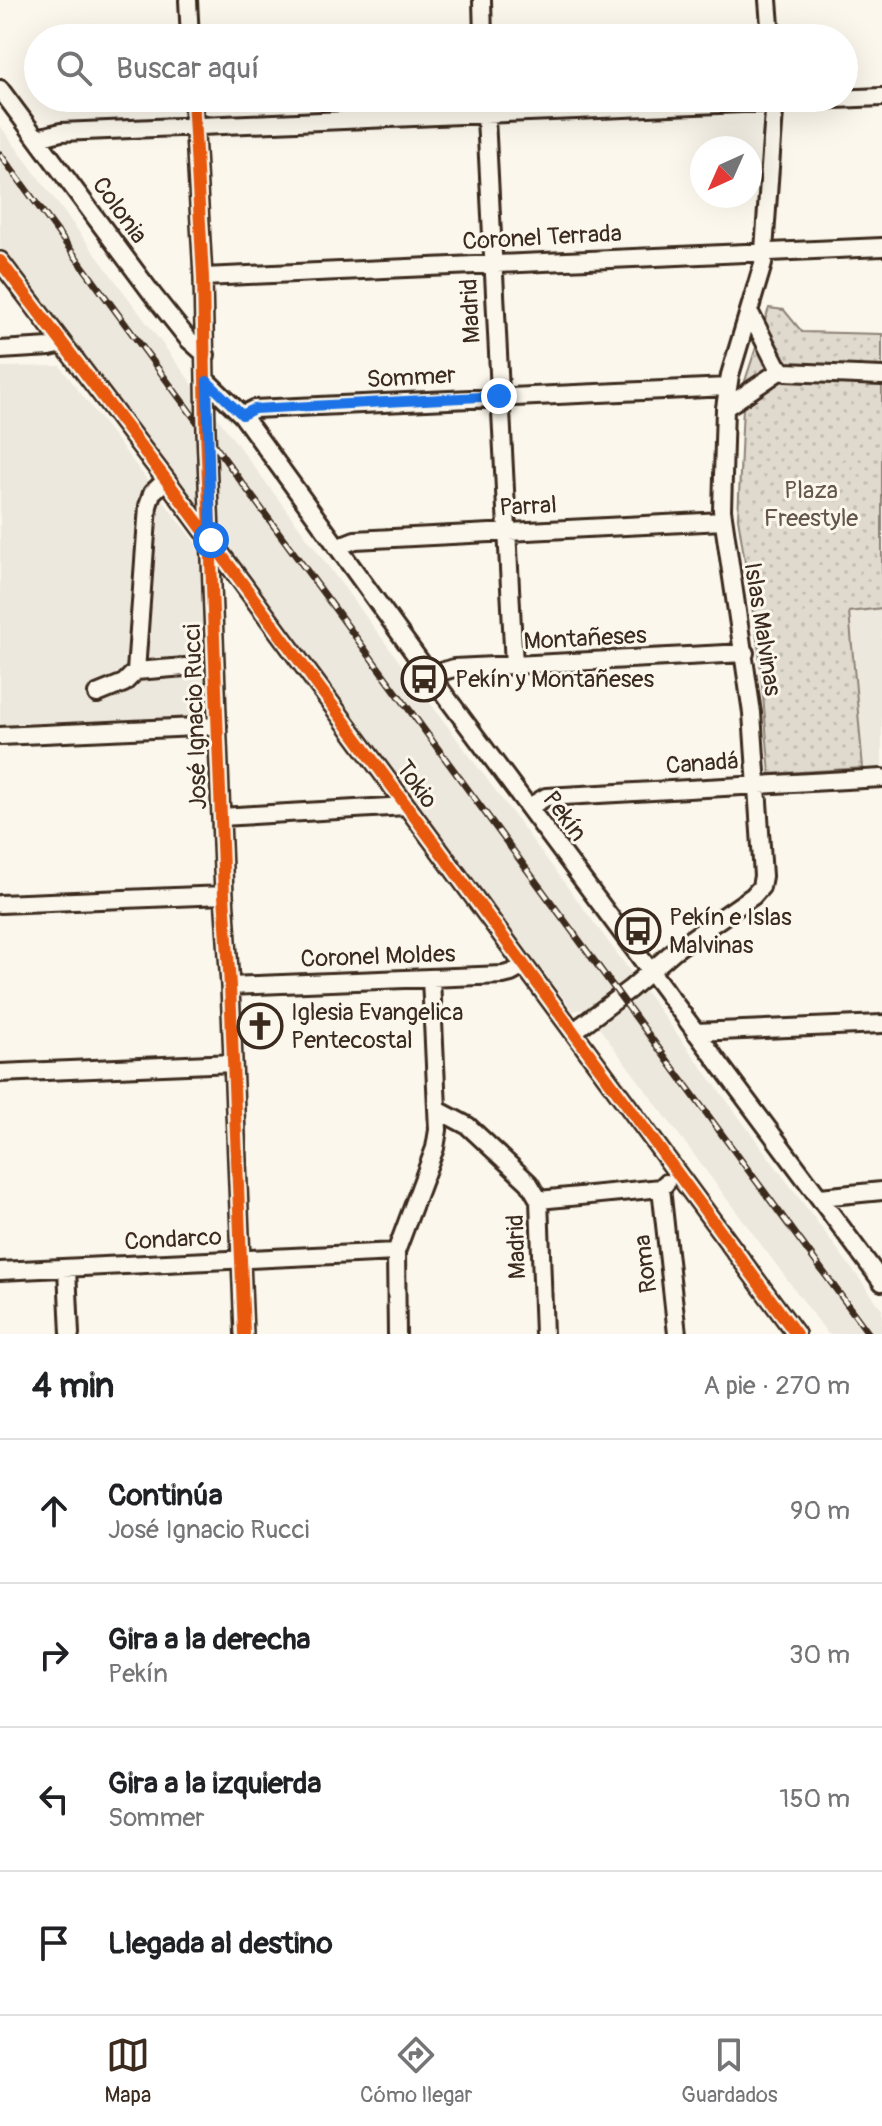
<!DOCTYPE html>
<html lang="es">
<meta charset="utf-8">
<style>
:root{--surface:#fff;--page:#f6f6f6;--text:#202124;--muted:#757577;--line:#e0e0e0;--accent:#3b2a1e}
body{margin:0;font-family:Pangolin,sans-serif;background:var(--page);color:var(--text)}
.compass{position:absolute;left:690px;top:136px;width:72px;height:72px;border-radius:50%;background:var(--surface);box-shadow:0 8px 32px #0002;rotate:225deg}
.stop{position:absolute;width:24px;height:24px;margin:-18px;border:6px solid #1a73e8;border-radius:50%;background:#fff}
.stop.end{background:#1a73e8;border-color:#fff;box-shadow:0 2px 8px #0008}
.list{margin:0;padding:0;list-style:none}
h2{display:flex;justify-content:space-between;align-items:center;height:104px;margin:0;padding:0 32px;font-size:34px}
h2 small{font-size:26px;font-weight:400;color:var(--muted)}
.list li{display:grid;grid-template-columns:52px 1fr auto;gap:24px;align-items:center;box-sizing:border-box;height:144px;padding:0 32px;border-top:2px solid var(--line)}
.list b{display:block;font-size:30px;white-space:nowrap}
.list p{margin:0;font-size:26px;white-space:nowrap;color:var(--muted)}
.list em{font-size:26px;font-style:normal;color:var(--muted)}
.icon{flex:none;width:44px;height:44px;fill:none;stroke:currentColor;stroke-width:2;stroke-linecap:round;stroke-linejoin:round}
.map{position:relative;flex:none;width:882px;height:1334px;overflow:hidden}
.search{position:absolute;background:var(--surface);box-shadow:0 8px 32px #0002;left:24px;right:24px;top:24px;height:88px;display:flex;align-items:center;gap:20px;box-sizing:border-box;padding:0 28px;border-radius:44px;color:var(--muted);font-size:30px}
.sheet{height:680px;background:var(--surface)}
nav{display:flex;justify-content:space-around;align-items:center;box-sizing:border-box;height:112px;border-top:2px solid var(--line);background:var(--surface);font-size:22px;color:var(--muted)}
nav a{display:grid;justify-items:center;gap:4px}
nav .on{color:var(--accent)}
.map>svg:first-child{display:block}
</style>
<div class="map">
<svg width="882" height="1334" viewBox="0 0 882 1334">
<defs>
<pattern id="park-dots" width="8" height="8" patternUnits="userSpaceOnUse" patternTransform="scale(2)"><rect width="8" height="8" fill="#dfd9ce"/><path d="M2 2h.1M6 6h.1" fill="none" stroke="#c0bab0" stroke-width="1.8" stroke-linecap="round"/></pattern>
</defs>
<rect width="100%" height="100%" fill="#fbf7ec"/>
<filter id="ink" filterUnits="userSpaceOnUse"><feTurbulence type="fractalNoise" baseFrequency=".0125" numOctaves="2"/><feDisplacementMap in="SourceGraphic" scale="16" xChannelSelector="R" yChannelSelector="G"/><feConvolveMatrix kernelMatrix="1 2 1 2 8 2 1 2 1" color-interpolation-filters="sRGB"/></filter>
<g filter="url(#ink)">
<path fill="#ede8dd" d="M0,126L882,1309V1334H828L585,1009L573,1011L0,248Z
M60,366L203,553L206,713L201,718L0,730V367Z
M882,608V767L863,768L849,611Z"/>
<path fill="url(#park-dots)" stroke="#8d8276" stroke-width="2" d="M769,308L784,310L802,332L882,334V608L849,612L863,768L770,774L759,651L738,518L744,384Z"/>
<g fill="none" stroke-linecap="round" stroke-linejoin="round">
<g stroke="#3b2a1e" stroke-width="22">
<path id="minor" d="M188,0L190,38
M482,0L483,38
M768,0L771,38
M0,89L153,295L188,339L206,355
M193,98L203,277L206,431L224,895L230,986L244,1334
M485,98L514,666
M38,138L61,132L882,97
M0,261L167,481L796,1334
M203,277L882,247
M749,311L777,366L785,372L882,376
M0,350L50,347L62,344
M207,381L242,415L430,675L882,1282
M725,408L781,370
M242,415L254,409L728,387
M337,547L355,540L723,521
M136,671L185,667
M430,675L454,668L745,653
M97,694L124,683L136,671L148,506L152,493L166,480
M0,736L218,726
M529,807L546,797L882,778
M221,817L406,806
M0,904L224,895
M230,986L503,975L511,973L524,966
M573,1032L630,989L675,950L753,896L761,887L763,876L752,713L722,510L725,408L730,375L763,264L775,98
M695,1032L882,1024
M0,1073L233,1063
M438,1110L468,1126L529,1183L539,1200L544,1334
M661,1188L677,1334
M820,1197L882,1191
M539,1200L661,1188L666,1183
M67,1269L70,1334
M0,1271L396,1252
M397,1334L396,1252L435,1148L438,1130L431,978"/>
</g>
<use href="#minor" stroke="#fbf7ec" stroke-width="16"/>
<g stroke="#3b2a1e" stroke-width="7">
<path id="rail" d="M0,154L869,1334"/>
</g>
<use href="#rail" stroke="#fbf7ec" stroke-width="4" stroke-dasharray="12" stroke-linecap="butt"/>
<g stroke="#fbf7ec" stroke-width="17">
<path id="cycleway" d="M193,98L203,277L206,431L224,895L230,986L244,1334
M0,261L167,481L796,1334"/>
</g>
<use href="#cycleway" stroke="#e8590c" stroke-width="12"/>
</g>
</g>
<g fill="none" stroke-linecap="round" stroke-linejoin="round" filter="url(#ink)">
<path stroke="#1a73e8" stroke-width="10" d="M211,540L207,381L242,415L254,409L499,396"/>
</g>
<defs>
<g id="bus-ring" transform="scale(2.3)"><circle r="9.5" fill="#fbf7ec" stroke="#3b2a1e" stroke-width="1.5"/><path d="M-5-6H5V4H4V6H2V4H-2V6H-4V4H-5ZM-3.5-4V0h7V-4ZM-3.5 1.2v1.5H-2V1.2ZM2 1.2v1.5H3.5V1.2Z" fill="#3b2a1e"/></g>
<g id="church-ring" transform="scale(2.3)"><circle r="9.5" fill="#fbf7ec" stroke="#3b2a1e" stroke-width="1.5"/><path d="M-1.2-6h2.4v3.5h3.3v2.4h-3.3V6h-2.4V-.1h-3.3v-2.4h3.3Z" fill="#3b2a1e"/></g>
</defs>
<g fill-rule="evenodd">
<use href="#bus-ring" x="424" y="679"/>
<use href="#bus-ring" x="638" y="931"/>
<use href="#church-ring" x="260" y="1026"/>
</g>
<g text-anchor="middle" stroke-width="6" stroke-linejoin="round" paint-order="stroke">
<g font-size="24" fill="#3b2a1e" stroke="#fbf7ec">
<text transform="translate(120 210) rotate(54)" y="8">Colonia</text>
<text transform="translate(542 237) rotate(-3)" y="8">Coronel Terrada</text>
<text transform="translate(470 311) rotate(-93)" y="8">Madrid</text>
<text transform="translate(411 377) rotate(-3)" y="8">Sommer</text>
<text transform="translate(528 506) rotate(-3)" y="8">Parral</text>
<text transform="translate(763 629) rotate(81)" y="8">Islas Malvinas</text>
<text transform="translate(585 638) rotate(-3)" y="8">Montañeses</text>
<text transform="translate(195 717) rotate(-92)" y="8">José Ignacio Rucci</text>
<text transform="translate(702 763) rotate(-4)" y="8">Canadá</text>
<text transform="translate(417 784) rotate(54)" y="8">Tokio</text>
<text transform="translate(565 816) rotate(53)" y="8">Pekín</text>
<text transform="translate(378 956) rotate(-2)" y="8">Coronel Moldes</text>
<text transform="translate(173 1239) rotate(-3)" y="8">Condarco</text>
<text transform="translate(516 1247) rotate(-92)" y="8">Madrid</text>
<text transform="translate(645 1264) rotate(-97)" y="8">Roma</text>
</g>
<g font-size="24" fill="#64564a" stroke="#fbf7ec">
<text x="811" y="498">Plaza<tspan x="811" dy="28">Freestyle</tspan></text>
</g>
<g font-size="24" fill="#3b2a1e" stroke="#fbf7ec" text-anchor="start">
<text x="455" y="687">Pekín y Montañeses</text>
<text x="669" y="925">Pekín e Islas<tspan x="669" dy="28">Malvinas</tspan></text>
<text x="291" y="1020">Iglesia Evangelica<tspan x="291" dy="28">Pentecostal</tspan></text>
</g>
</g>
</svg>
<svg class="compass" viewBox="-18 -18 36 36"><path d="M0-13l5 13h-10z" fill="#e53935"/><path d="M0 13l5-13h-10z" fill="#757577"/></svg>
<div class="stop" style="left:211px;top:540px"></div>
<div class="stop end" style="left:499px;top:396px"></div>
<div class="search"><svg class="icon" aria-label="search" viewBox="0 0 24 24"><circle cx="10" cy="10" r="6"/><path d="M15 15l6 6"/></svg>Buscar aquí</div>
</div>
<section class="sheet">
<h2>4 min<small>A pie · 270 m</small></h2>
<ul class="list">
<li><svg class="icon" aria-label="ahead" viewBox="0 0 24 24"><path d="M12 20V5M6 11l6-6 6 6"/></svg><div><b>Continúa</b><p>José Ignacio Rucci</p></div><em>90 m</em></li>
<li><svg class="icon" aria-label="right" viewBox="0 0 24 24"><path d="M7 20v-9h11M14 6l5 5-5 5"/></svg><div><b>Gira a la derecha</b><p>Pekín</p></div><em>30 m</em></li>
<li><svg class="icon" aria-label="left" viewBox="0 0 24 24"><path d="M17 20v-9H6M10 6l-5 5 5 5"/></svg><div><b>Gira a la izquierda</b><p>Sommer</p></div><em>150 m</em></li>
<li><svg class="icon" aria-label="arrive" viewBox="0 0 24 24"><path d="M6 21V4h12l-3 4 3 4H6"/></svg><div><b>Llegada al destino</b></div></li>
</ul>
</section>
<nav>
<a class="on"><svg class="icon" aria-label="map" viewBox="0 0 24 24"><path d="M3 6l6-2 6 2 6-2v14l-6 2-6-2-6 2zM9 4v14M15 6v14"/></svg>Mapa</a>
<a><svg class="icon" aria-label="directions" viewBox="0 0 24 24"><path d="M12 3l9 9-9 9-9-9zM9 14v-3h6M13 9l2 2-2 2"/></svg>Cómo llegar</a>
<a><svg class="icon" aria-label="saved" viewBox="0 0 24 24"><path d="M7 4h10v16l-5-4-5 4z"/></svg>Guardados</a>
</nav>
